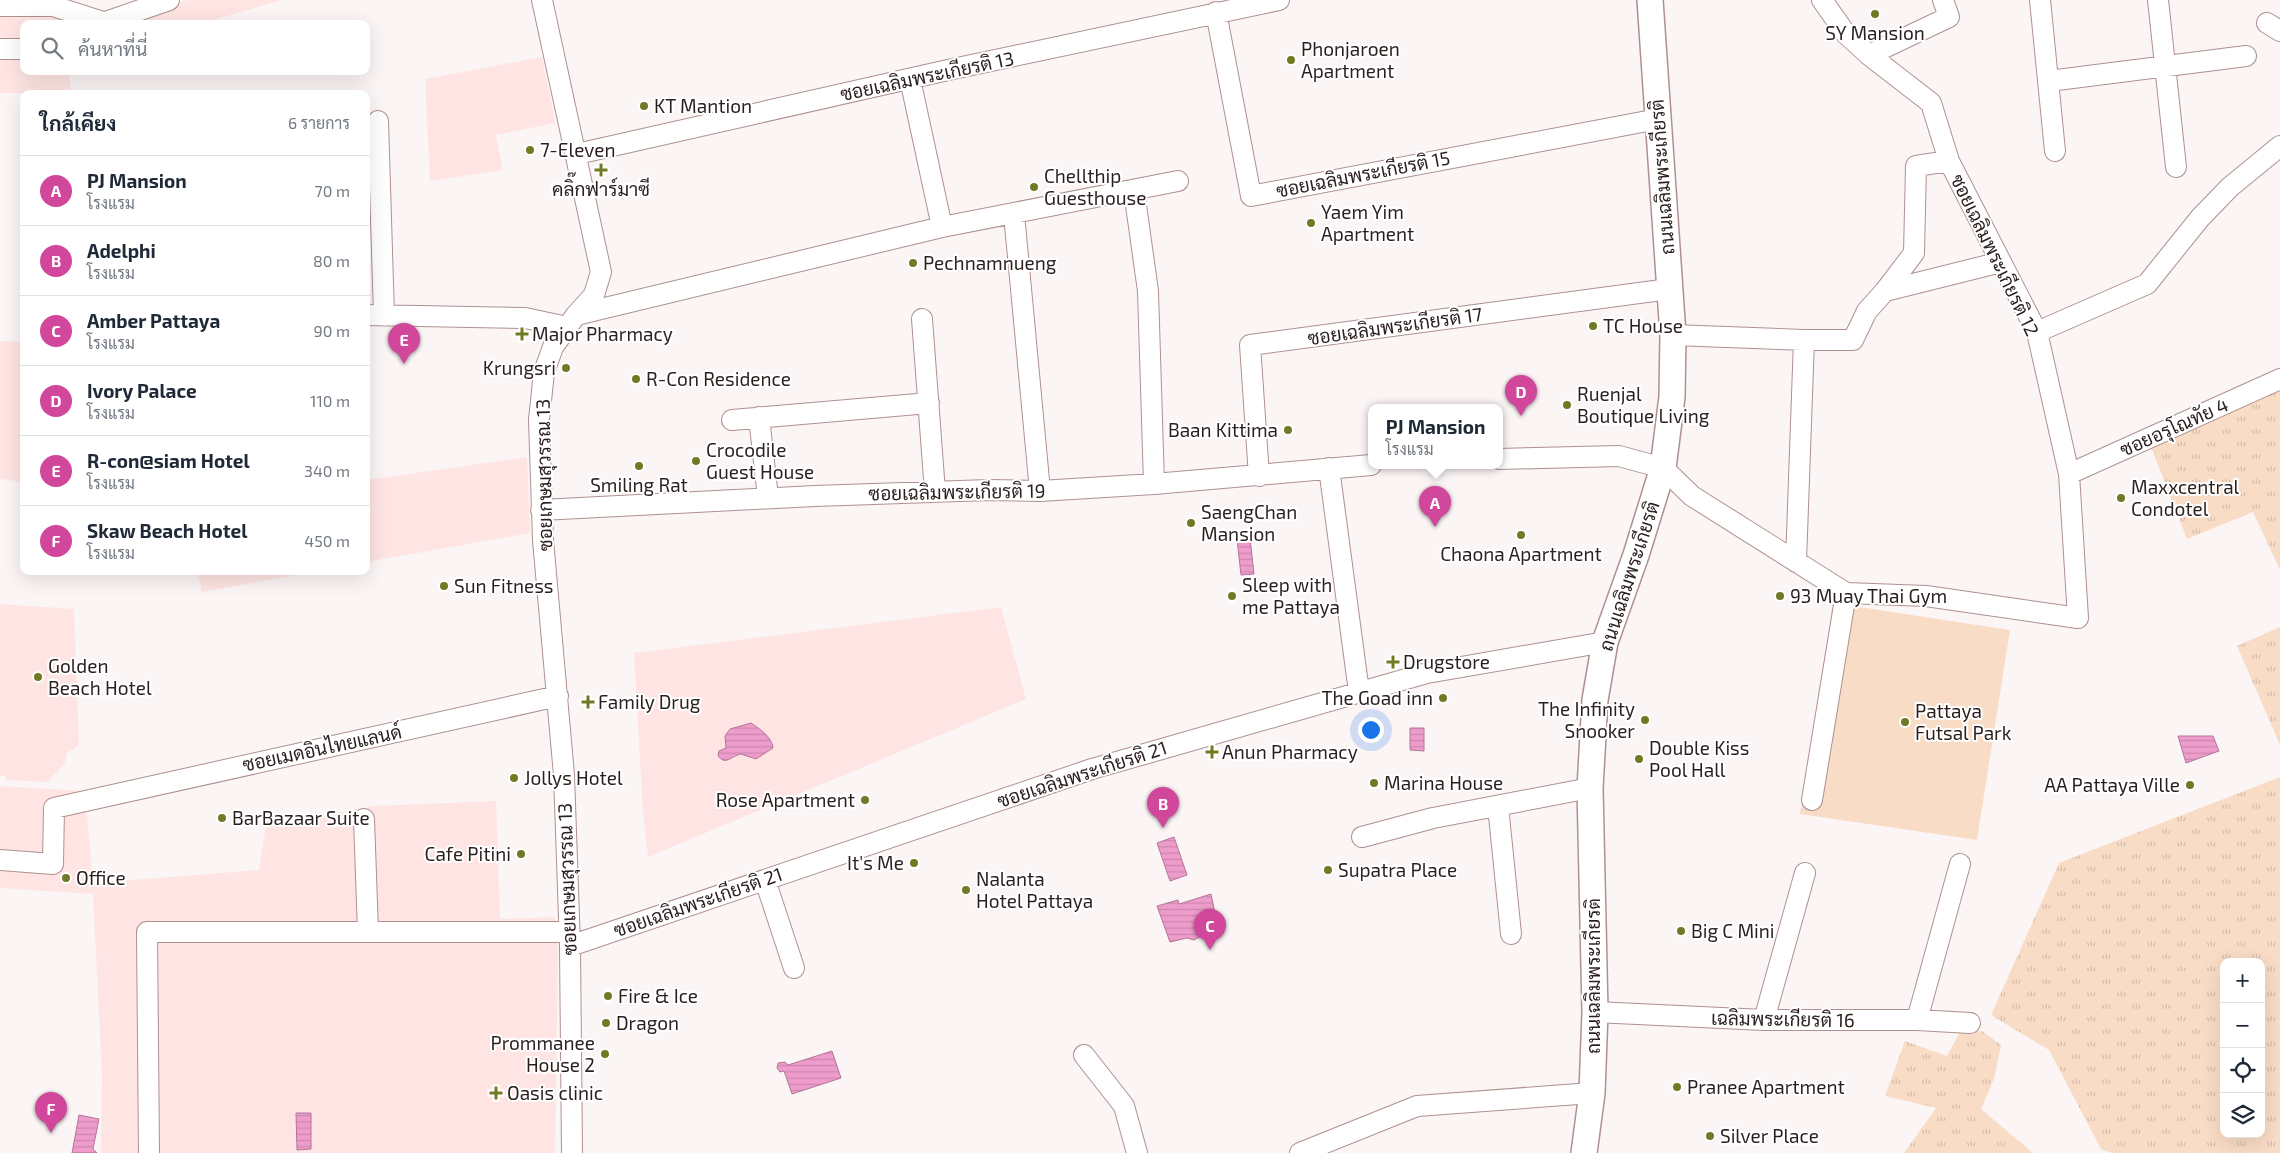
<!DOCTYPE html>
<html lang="th">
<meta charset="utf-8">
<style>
:root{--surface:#fff;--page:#f6f6f7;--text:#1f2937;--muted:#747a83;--line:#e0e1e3;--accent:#707a24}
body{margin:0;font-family:"Exo 2",Sarabun,sans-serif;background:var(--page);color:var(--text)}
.controls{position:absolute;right:15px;bottom:15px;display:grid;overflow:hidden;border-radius:10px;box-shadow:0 5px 20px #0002}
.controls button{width:45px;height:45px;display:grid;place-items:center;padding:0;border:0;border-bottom:1px solid var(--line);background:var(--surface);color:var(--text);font:25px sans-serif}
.you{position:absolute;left:1370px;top:729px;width:18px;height:18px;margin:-12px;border:4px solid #fff;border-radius:50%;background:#1a73e8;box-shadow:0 0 0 8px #1a73e833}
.badge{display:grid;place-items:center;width:32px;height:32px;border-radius:50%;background:var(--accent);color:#fff;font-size:16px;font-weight:700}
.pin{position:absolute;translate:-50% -41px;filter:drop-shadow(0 1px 2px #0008)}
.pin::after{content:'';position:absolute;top:26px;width:18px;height:15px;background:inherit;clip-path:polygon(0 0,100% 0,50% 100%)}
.popup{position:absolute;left:1368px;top:404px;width:135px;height:65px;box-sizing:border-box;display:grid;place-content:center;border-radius:10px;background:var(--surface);filter:drop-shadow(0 1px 4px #0005);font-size:16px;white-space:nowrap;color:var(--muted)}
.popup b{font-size:19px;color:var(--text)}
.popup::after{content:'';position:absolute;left:50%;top:100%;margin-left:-10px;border:10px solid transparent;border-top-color:var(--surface)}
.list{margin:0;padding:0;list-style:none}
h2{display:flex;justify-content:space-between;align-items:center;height:65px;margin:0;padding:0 20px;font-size:21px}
h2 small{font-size:16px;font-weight:400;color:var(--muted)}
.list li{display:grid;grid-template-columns:32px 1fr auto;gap:15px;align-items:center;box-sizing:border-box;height:70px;padding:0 20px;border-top:1px solid var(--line)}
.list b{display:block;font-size:19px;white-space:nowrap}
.list p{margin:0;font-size:16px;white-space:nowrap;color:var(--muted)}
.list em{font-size:16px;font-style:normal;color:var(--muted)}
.icon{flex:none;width:28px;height:28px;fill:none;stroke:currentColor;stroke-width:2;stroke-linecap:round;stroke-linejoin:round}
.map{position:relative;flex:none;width:2280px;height:1153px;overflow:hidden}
.search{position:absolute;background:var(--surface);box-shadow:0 5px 20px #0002;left:20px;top:20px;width:350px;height:55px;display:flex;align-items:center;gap:12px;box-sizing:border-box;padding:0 18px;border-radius:10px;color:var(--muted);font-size:19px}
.panel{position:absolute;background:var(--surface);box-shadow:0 5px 20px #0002;left:20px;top:90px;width:350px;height:485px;border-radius:10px}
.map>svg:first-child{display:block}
</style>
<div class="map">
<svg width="2280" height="1153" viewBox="0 0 2280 1153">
<defs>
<pattern id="grass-tufts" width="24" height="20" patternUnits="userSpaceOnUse" patternTransform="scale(1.25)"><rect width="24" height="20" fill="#f9dcc6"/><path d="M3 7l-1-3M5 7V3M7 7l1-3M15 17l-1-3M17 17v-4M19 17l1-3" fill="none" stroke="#d6bcaa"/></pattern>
<pattern id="water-rules" width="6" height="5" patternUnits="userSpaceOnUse" patternTransform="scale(1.25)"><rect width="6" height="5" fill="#ee9ccb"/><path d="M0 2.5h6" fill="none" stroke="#cc86ae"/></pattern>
</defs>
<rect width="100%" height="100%" fill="#fcf5f5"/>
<path fill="#fee5e3" d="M0,0H69L116,24H24V71H69L71,94L0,93Z
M188,0H281L200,24H116Z
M542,57L555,123L496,135L503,170L430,181L425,79Z
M0,341L24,342V482L0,479Z
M527,457L530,533L366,562V480Z
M197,571H318L202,592Z
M0,604L74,609L79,745L67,753L64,765L47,782L5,780L6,776H0Z
M1001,607L1026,699L648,857L643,812L634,653Z
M0,786L85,791L93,883L259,870L266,827L374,806L496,801L500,919L555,917L558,953L555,1153H101L102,1075L93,894L0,888Z"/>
<path fill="url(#grass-tufts)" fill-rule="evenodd" d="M2280,388V570L2253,512L2187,539L2151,447Z
M2280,627V745L2237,646Z
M2280,777V1153H2112L2101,1149L2049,1050L1991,1015L2059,863ZM2224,962H2261V1134H2224Z
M1982,1031L2001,1045L1994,1079L1981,1109L2033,1153H1904L1936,1108L1885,1096L1905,1041L1947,1056L1960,1032Z"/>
<path fill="#f9dcc6" d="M1833,603L2010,630L1977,840L1800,814Z"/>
<path fill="url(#water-rules)" stroke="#b37697" d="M1250,538L1254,574L1241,575L1237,539Z
M751,723C760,729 772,737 773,748L756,759L741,754C731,756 726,766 718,756L719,751L726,748L725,736L730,729Z
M1410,728H1424V751L1410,750Z
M2178,736H2213L2219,751L2186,763Z
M1174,837L1187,875L1170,881L1157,843Z
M1211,894L1216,918L1212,930L1194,940L1187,938L1170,942L1157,906L1178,900L1179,904Z
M832,1051L841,1078L792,1094L784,1071L780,1072L777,1068L778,1063L785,1062L788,1065Z
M296,1113H311V1149L297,1150Z
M79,1115L99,1119L93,1149L97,1153H72Z"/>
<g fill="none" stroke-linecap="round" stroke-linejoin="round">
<g stroke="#ae918f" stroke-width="22">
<path id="minor" d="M542,0L601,272L594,295L576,315L553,347L544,372L539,420L543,540L564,775L570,946L572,1153
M2040,0L2055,151
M2158,0L2176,167
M0,6H53L103,22
M1216,12L1251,196L1658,119
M2267,23L2280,31
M100,24L169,0
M0,49H24
M1869,55L1949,17L1943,0
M910,79L942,227
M2049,81L2246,56
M378,121L384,316
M577,154L948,70L1279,0
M1134,191L1148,291L1154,484
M1014,214L1040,491
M1885,291L1914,253L1916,166L1949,161
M366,315L525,318L567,327
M576,315L942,227L1178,181
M922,319L935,492
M2037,332L2147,284L2200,218L2230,187L2280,146
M1673,335L1804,340L1796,562
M1804,340H1853L1867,311L1885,291L2001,262
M759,417L768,498
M732,420L929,403
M1499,459L1619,456L1663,468L1692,496L1846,593L1926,596L2078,618L2069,474L2037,332L1949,161L1931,103L1869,55L1846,34L1822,0
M1329,468L1359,692
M2069,474L2280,379
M1259,476L1250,345L1669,289
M541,510L815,496L989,490L1040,491L1154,484L1371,465
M1812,800L1846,593
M1498,806L1511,934
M364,819L368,932
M1362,837L1433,818L1590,788
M0,860L53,864L54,808L558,696
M765,880L794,968
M570,946L1092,769L1427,673L1605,642
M1595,1012L1764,1020H1917L1970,1023
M1764,1020L1805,873
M1917,1020L1960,864
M1084,1055L1124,1106L1137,1153
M149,1153L147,932H569
M1300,1153L1417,1106L1592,1093"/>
</g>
<g stroke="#ae918f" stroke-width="28">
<path id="major" d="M1584,1153L1592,1093L1595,1012L1590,788L1595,700L1605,642L1636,555L1663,468L1672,397L1673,335L1650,0"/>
</g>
<use href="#minor" stroke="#fff" stroke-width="20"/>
<use href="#major" stroke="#fff" stroke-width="25"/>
</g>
<g fill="#707a24" stroke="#fff" stroke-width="2">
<circle cx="1875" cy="14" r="5"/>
<circle cx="1291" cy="60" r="5"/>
<circle cx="644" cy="106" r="5"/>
<circle cx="530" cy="150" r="5"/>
<path d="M598.5 162.5h5v5h5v5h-5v5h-5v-5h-5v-5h5z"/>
<circle cx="1034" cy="187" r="5"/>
<circle cx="1311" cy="223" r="5"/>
<circle cx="913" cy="263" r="5"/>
<circle cx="1593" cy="326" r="5"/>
<path d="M519.5 326.5h5v5h5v5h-5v5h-5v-5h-5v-5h5z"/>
<circle cx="566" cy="368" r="5"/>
<circle cx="636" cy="379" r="5"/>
<circle cx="1567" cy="405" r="5"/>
<circle cx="1288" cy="430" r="5"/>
<circle cx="696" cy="461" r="5"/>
<circle cx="639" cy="466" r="5"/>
<circle cx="2121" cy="498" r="5"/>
<circle cx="1191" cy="523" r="5"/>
<circle cx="1521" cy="535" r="5"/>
<circle cx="444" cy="586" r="5"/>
<circle cx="1232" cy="596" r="5"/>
<circle cx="1780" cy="596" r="5"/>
<path d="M1390.5 654.5h5v5h5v5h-5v5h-5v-5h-5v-5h5z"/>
<circle cx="38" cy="677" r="5"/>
<circle cx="1443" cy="698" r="5"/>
<path d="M585.5 694.5h5v5h5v5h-5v5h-5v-5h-5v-5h5z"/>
<circle cx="1645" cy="720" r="5"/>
<circle cx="1905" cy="722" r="5"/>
<path d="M1209.5 744.5h5v5h5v5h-5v5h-5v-5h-5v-5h5z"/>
<circle cx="1639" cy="759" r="5"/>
<circle cx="514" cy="778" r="5"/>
<circle cx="1374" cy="783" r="5"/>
<circle cx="2190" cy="785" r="5"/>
<circle cx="865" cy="800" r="5"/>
<circle cx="222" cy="818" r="5"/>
<circle cx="521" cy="854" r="5"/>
<circle cx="914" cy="863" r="5"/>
<circle cx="1328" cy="870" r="5"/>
<circle cx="66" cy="878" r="5"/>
<circle cx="966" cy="890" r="5"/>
<circle cx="1681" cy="931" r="5"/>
<circle cx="608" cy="996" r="5"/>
<circle cx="606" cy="1023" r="5"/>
<circle cx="605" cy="1054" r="5"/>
<circle cx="1677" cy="1087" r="5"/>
<path d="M493.5 1085.5h5v5h5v5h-5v5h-5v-5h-5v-5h5z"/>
<circle cx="1710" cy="1136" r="5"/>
</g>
<g text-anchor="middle" stroke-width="4" stroke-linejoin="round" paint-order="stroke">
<g font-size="19" fill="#2a1f1e" stroke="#fff" text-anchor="start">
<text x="1875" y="40" text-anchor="middle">SY Mansion</text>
<text x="1301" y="56">Phonjaroen<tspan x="1301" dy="22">Apartment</tspan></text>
<text x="654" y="113">KT Mantion</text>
<text x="540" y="157">7-Eleven</text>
<text x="1044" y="183">Chellthip<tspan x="1044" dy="22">Guesthouse</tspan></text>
<text x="601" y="196" text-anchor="middle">คลิ๊กฟาร์มาซี</text>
<text x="1321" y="219">Yaem Yim<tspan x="1321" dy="22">Apartment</tspan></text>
<text x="923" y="270">Pechnamnueng</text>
<text x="1603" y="333">TC House</text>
<text x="532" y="341">Major Pharmacy</text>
<text x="556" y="375" text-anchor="end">Krungsri</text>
<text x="646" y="386">R-Con Residence</text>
<text x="1577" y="401">Ruenjal<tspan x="1577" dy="22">Boutique Living</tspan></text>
<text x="1278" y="437" text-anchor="end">Baan Kittima</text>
<text x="706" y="457">Crocodile<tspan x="706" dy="22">Guest House</tspan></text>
<text x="639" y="492" text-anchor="middle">Smiling Rat</text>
<text x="2131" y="494">Maxxcentral<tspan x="2131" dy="22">Condotel</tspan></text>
<text x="1201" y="519">SaengChan<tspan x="1201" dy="22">Mansion</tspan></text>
<text x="1521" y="561" text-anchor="middle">Chaona Apartment</text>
<text x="1242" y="592">Sleep with<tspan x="1242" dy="22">me Pattaya</tspan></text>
<text x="454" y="593">Sun Fitness</text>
<text x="1790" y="603">93 Muay Thai Gym</text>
<text x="1403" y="669">Drugstore</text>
<text x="48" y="673">Golden<tspan x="48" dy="22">Beach Hotel</tspan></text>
<text x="1433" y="705" text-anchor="end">The Goad inn</text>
<text x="598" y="709">Family Drug</text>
<text x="1635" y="716" text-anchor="end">The Infinity<tspan x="1635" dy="22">Snooker</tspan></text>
<text x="1915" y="718">Pattaya<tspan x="1915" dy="22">Futsal Park</tspan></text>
<text x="1649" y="755">Double Kiss<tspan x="1649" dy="22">Pool Hall</tspan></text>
<text x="1222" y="759">Anun Pharmacy</text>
<text x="524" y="785">Jollys Hotel</text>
<text x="1384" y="790">Marina House</text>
<text x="2180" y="792" text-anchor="end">AA Pattaya Ville</text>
<text x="855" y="807" text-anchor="end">Rose Apartment</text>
<text x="232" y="825">BarBazaar Suite</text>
<text x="511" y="861" text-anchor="end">Cafe Pitini</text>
<text x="904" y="870" text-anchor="end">It's Me</text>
<text x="1338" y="877">Supatra Place</text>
<text x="76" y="885">Office</text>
<text x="976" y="886">Nalanta<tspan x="976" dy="22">Hotel Pattaya</tspan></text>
<text x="1691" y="938">Big C Mini</text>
<text x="618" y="1003">Fire &amp; Ice</text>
<text x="616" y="1030">Dragon</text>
<text x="595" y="1050" text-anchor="end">Prommanee<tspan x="595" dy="22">House 2</tspan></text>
<text x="1687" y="1094">Pranee Apartment</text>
<text x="507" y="1100">Oasis clinic</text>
<text x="1720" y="1143">Silver Place</text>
</g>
<g font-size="19" fill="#2a1f1e" stroke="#fff">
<text transform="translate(927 76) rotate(-12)" y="7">ซอยเฉลิมพระเกียรติ 13</text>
<text transform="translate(1363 174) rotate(-11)" y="7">ซอยเฉลิมพระเกียรติ 15</text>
<text transform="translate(1662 177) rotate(-94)" y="7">ถนนเฉลิมพระเกียรติ</text>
<text transform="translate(1995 255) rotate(64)" y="7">ซอยเฉลิมพระเกียรติ 12</text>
<text transform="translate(1395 326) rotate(-8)" y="7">ซอยเฉลิมพระเกียรติ 17</text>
<text transform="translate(2174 427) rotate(-24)" y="7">ซอยอรุโณทัย 4</text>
<text transform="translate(544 475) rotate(-91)" y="7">ซอยเกษมสุวรรณ 13</text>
<text transform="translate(957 492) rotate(-1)" y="7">ซอยเฉลิมพระเกียรติ 19</text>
<text transform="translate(1629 576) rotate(-72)" y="7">ถนนเฉลิมพระเกียรติ</text>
<text transform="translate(322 748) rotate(-12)" y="7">ซอยเมดอินไทยแลนด์</text>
<text transform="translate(1082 774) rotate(-18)" y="7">ซอยเฉลิมพระเกียรติ 21</text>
<text transform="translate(567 879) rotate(-92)" y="7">ซอยเกษมสุวรรณ 13</text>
<text transform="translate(698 902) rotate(-19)" y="7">ซอยเฉลิมพระเกียรติ 21</text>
<text transform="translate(1593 976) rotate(-90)" y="7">ถนนเฉลิมพระเกียรติ</text>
<text transform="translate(1783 1019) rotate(1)" y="7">เฉลิมพระเกียรติ 16</text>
</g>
</g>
</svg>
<div class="controls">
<button>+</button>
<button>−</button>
<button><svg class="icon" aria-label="locate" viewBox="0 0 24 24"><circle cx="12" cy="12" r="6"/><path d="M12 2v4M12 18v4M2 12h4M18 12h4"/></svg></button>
<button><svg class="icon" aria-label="layers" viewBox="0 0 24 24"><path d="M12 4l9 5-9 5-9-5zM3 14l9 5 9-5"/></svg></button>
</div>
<div class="you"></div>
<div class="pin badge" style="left:1435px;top:527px;background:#d1479c">A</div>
<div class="popup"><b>PJ Mansion</b>โรงแรม</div>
<div class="pin badge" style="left:1163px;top:828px;background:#d1479c">B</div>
<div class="pin badge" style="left:1210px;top:950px;background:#d1479c">C</div>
<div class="pin badge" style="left:1521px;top:416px;background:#d1479c">D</div>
<div class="pin badge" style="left:404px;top:364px;background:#d1479c">E</div>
<div class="pin badge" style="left:51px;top:1133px;background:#d1479c">F</div>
<div class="search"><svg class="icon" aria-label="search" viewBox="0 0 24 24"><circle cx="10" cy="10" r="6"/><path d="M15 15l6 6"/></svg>ค้นหาที่นี่</div>
<section class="panel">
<h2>ใกล้เคียง<small>6 รายการ</small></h2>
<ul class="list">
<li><span class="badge" style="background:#d1479c">A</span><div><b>PJ Mansion</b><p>โรงแรม</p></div><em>70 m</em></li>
<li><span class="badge" style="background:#d1479c">B</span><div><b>Adelphi</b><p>โรงแรม</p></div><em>80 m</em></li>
<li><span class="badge" style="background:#d1479c">C</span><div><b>Amber Pattaya</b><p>โรงแรม</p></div><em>90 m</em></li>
<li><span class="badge" style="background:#d1479c">D</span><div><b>Ivory Palace</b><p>โรงแรม</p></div><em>110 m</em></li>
<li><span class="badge" style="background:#d1479c">E</span><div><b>R-con@siam Hotel</b><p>โรงแรม</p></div><em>340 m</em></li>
<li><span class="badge" style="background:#d1479c">F</span><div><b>Skaw Beach Hotel</b><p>โรงแรม</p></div><em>450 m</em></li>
</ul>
</section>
</div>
